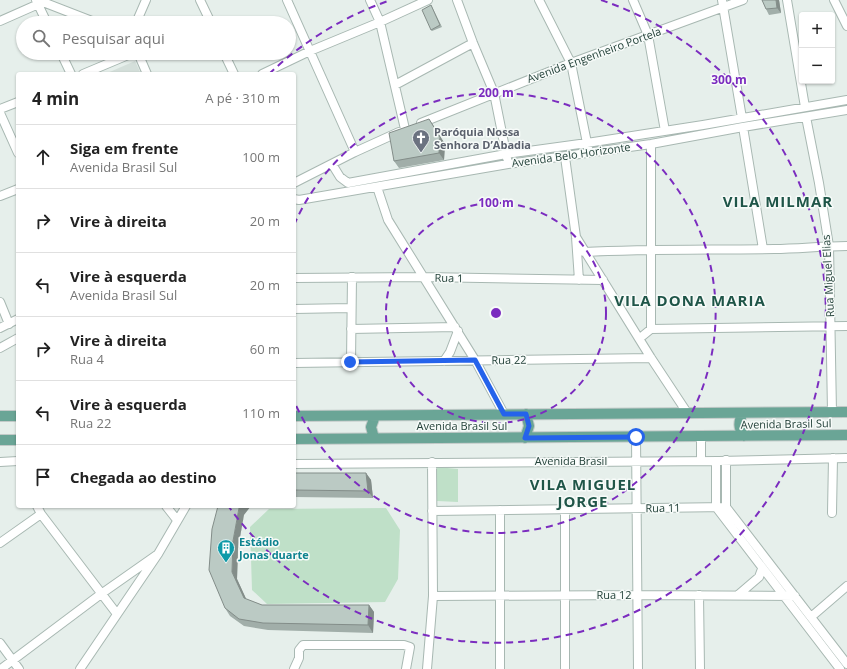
<!DOCTYPE html>
<html lang="pt">
<meta charset="utf-8">
<style>
:root{--surface:#fff;--page:#f2f2f2;--text:#222;--muted:#767676;--line:#e0e0e0}
body{margin:0;font-family:"Open Sans",sans-serif;background:var(--page);color:var(--text)}
.controls{position:absolute;right:12px;top:12px;display:grid;overflow:hidden;border-radius:4px;box-shadow:0 1px 3px #0004}
.controls button{width:36px;height:36px;display:grid;place-items:center;padding:0;border:0;border-bottom:1px solid var(--line);background:var(--surface);color:var(--text);font:20px sans-serif}
.stop{position:absolute;width:12px;height:12px;margin:-9px;border:3px solid #2563eb;border-radius:50%;background:#fff}
.stop.end{background:#2563eb;border-color:#fff;box-shadow:0 1px 4px #0008}
.list{margin:0;padding:0;list-style:none}
h2{display:flex;justify-content:space-between;align-items:center;height:52px;margin:0;padding:0 16px;font-size:17px}
h2 small{font-size:13px;font-weight:400;color:var(--muted)}
.list li{display:grid;grid-template-columns:26px 1fr auto;gap:12px;align-items:center;box-sizing:border-box;height:64px;padding:0 16px;border-top:1px solid var(--line)}
.list b{display:block;font-size:15px;white-space:nowrap}
.list p{margin:0;font-size:13px;white-space:nowrap;color:var(--muted)}
.list em{font-size:13px;font-style:normal;color:var(--muted)}
.icon{flex:none;width:22px;height:22px;fill:none;stroke:currentColor;stroke-width:2;stroke-linecap:round;stroke-linejoin:round}
.map{position:relative;flex:none;width:847px;height:669px;overflow:hidden}
.search{position:absolute;background:var(--surface);box-shadow:0 1px 3px #0004;left:16px;top:16px;width:280px;height:44px;display:flex;align-items:center;gap:10px;box-sizing:border-box;padding:0 14px;border-radius:22px;color:var(--muted);font-size:15px}
.panel{position:absolute;background:var(--surface);box-shadow:0 1px 3px #0004;left:16px;top:72px;width:280px;height:436px;border-radius:4px}
.map>svg:first-child{display:block}
</style>
<div class="map">
<svg width="847" height="669" viewBox="0 0 847 669">
<rect width="100%" height="100%" fill="#e6efeb"/>
<path fill="#d4dfda" d="M135,61L141,74H105Z"/>
<path fill="#bfe0c8" d="M437,467L458,469V502L437,501Z
M386,508L400,530L398,579L385,602L267,604L252,590L250,527L269,509Z"/>
<g fill="none" stroke-linecap="round" stroke-linejoin="round">
<g stroke="#a8b8b2" stroke-width="10">
<path id="minor" d="M36,0L47,23
M200,0L211,23
M287,0L355,152
M370,0L380,22L405,129
M457,0L473,43L494,93L507,158
M539,0L571,63L588,148
M633,0L648,35L665,131
M722,0L742,118
M787,0L805,107
M834,0L847,26
M43,2L97,23
M0,21L43,2
M136,23L146,0
M61,53L71,74
M138,53L147,74
M224,53L234,74
M83,74L133,53
M262,74L310,51L380,22L428,0
M395,85L473,43
M0,109L18,102
M0,113L18,153
M806,117L819,183L829,246L832,412
M421,123L571,63L743,0
M743,127L763,249
M651,144V329
M565,157L576,237L579,280
M332,164L340,177L348,183L506,154L587,143L703,125L847,100
M294,183L355,152L399,132
M377,187L388,220L475,360L504,414
M0,196L18,189
M294,199L299,200L508,164L651,144L743,127L847,110
M576,237L651,358L688,414
M584,252C648,249 711,250 774,249C798,249 822,246 847,246
M294,278L424,277L603,280
M0,302L9,324
M294,309L351,308
M0,328L18,319
M351,329L455,327
M640,338L651,329L847,326
M0,348L18,338
M444,361L450,352L458,331
M351,362L352,277
M294,363L651,358
M636,437L638,669
M701,460V436
M726,460V507L847,664
M716,461V507L840,669
M0,462L18,461
M294,464L719,461L847,458
M37,506L41,514L117,614
M166,506L177,520
M432,511L726,507
M832,513L833,458
M0,543L41,514
M699,595L700,669
M738,595L759,577L762,569
M433,596L638,595L795,596
M811,617L847,586
M0,643L19,669
M1,669L101,594L158,554
M80,669L158,554L186,506
M294,669L299,658V650L303,645H404L410,647L406,669
M427,669L433,596L432,462
M500,669V510
M565,669V509"/>
</g>
<g stroke="#c2cac8" stroke-width="12">
<path id="major" d="M743,413C738,422 738,428 744,436
M0,416H18
M294,416L847,412
M374,438L371,427L375,416
M525,438L529,426L526,414
M294,439L847,435
M0,440H18"/>
</g>
<use href="#minor" stroke="#fff" stroke-width="8"/>
<use href="#major" stroke="#6aa596" stroke-width="10"/>
</g>
<path fill="#a1aea9" d="M762,0H779L781,13L769,15L766,9Z
M431,5L442,27L432,31L431,30Z
M429,119L445,144L444,160L399,168L394,161Z
M294,473H366L371,480L373,498L294,497Z
M244,515L238,548L237,579L246,599L262,605H369L374,612L373,633L268,630L244,626L230,616L225,608Z"/>
<path fill="#838d89" d="M776,0H779L781,13L777,8Z
M429,119L445,144L444,160L439,153Z
M366,473L371,480L373,498L368,491Z
M240,506H251L244,515L238,548L237,579L249,605L244,598L232,572L233,541L239,508Z
M369,605L374,612L373,633L368,625Z"/>
<path fill="#bbcac4" stroke="#838d89" d="M762,0H776L777,8L766,9Z
M431,5L440,25L431,30L422,10Z
M429,119L440,137L439,153L394,161L389,133Z
M294,473H366L368,491L294,490Z
M218,506H240L239,508L233,541L232,572L244,598L262,605H369L368,625L263,623L239,619L225,608L209,570L212,529Z"/>
<g fill="none" stroke-linecap="round" stroke-linejoin="round">
<path stroke="#2563eb" stroke-width="5" d="M350,362L475,360L504,414H526L529,426L525,438L636,437"/>
</g>
<g fill="none" stroke="#7b2cbf" stroke-width="2" stroke-dasharray="7 5">
<circle cx="496" cy="313" r="110"/>
<path d="M294 225A220 220 0 1 1 294 401"/>
<path d="M269 74A330 330 0 0 1 391 0M601 0A330 330 0 1 1 229 507"/>
</g>
<defs>
<g id="church-pin" transform="scale(0.9)"><path d="M0 17L-7.5 6A9.5 9.5 0 1 1 7.5 6Z" fill="#6b7280" stroke="#f7fbf9"/><path d="M-1.2-6h2.4v3.5h3.3v2.4h-3.3V6h-2.4V-.1h-3.3v-2.4h3.3Z" fill="#fff"/></g>
<g id="building-pin" transform="scale(0.9)"><path d="M0 17L-7.5 6A9.5 9.5 0 1 1 7.5 6Z" fill="#0f9aa8" stroke="#f7fbf9"/><path d="M-4-6H4V6H1V3H-1V6H-4ZM-2.5-4.3h1.7v1.8h-1.7ZM.8-4.3h1.7v1.8H.8ZM-2.5-1h1.7V.8h-1.7ZM.8-1h1.7V.8H.8Z" fill="#fff"/></g>
</defs>
<g fill-rule="evenodd">
<use href="#church-pin" x="421" y="138"/>
<use href="#building-pin" x="226" y="548"/>
</g>
<g text-anchor="middle" stroke-width="3" stroke-linejoin="round" paint-order="stroke">
<g font-size="11" fill="#24423a" stroke="#f7fbf9">
<text transform="translate(594 55) rotate(-20)" y="4">Avenida Engenheiro Portela</text>
<text transform="translate(571 155) rotate(-8)" y="4">Avenida Belo Horizonte</text>
<text transform="translate(828 276) rotate(-93)" y="4">Rua Miguel Elias</text>
<text transform="translate(449 278) rotate(1)" y="4">Rua 1</text>
<text transform="translate(509 360) rotate(-1)" y="4">Rua 22</text>
<text transform="translate(786 424) rotate(-1)" y="4">Avenida Brasil Sul</text>
<text x="462" y="430">Avenida Brasil Sul</text>
<text x="571" y="465">Avenida Brasil</text>
<text transform="translate(663 508) rotate(-1)" y="4">Rua 11</text>
<text x="614" y="599">Rua 12</text>
</g>
<g font-size="11" font-weight="bold" fill="#5b616d" stroke="#f7fbf9" text-anchor="start">
<text x="434" y="136">Paróquia Nossa<tspan x="434" dy="13">Senhora D’Abadia</tspan></text>
</g>
<g font-size="11" font-weight="bold" fill="#0d838f" stroke="#f7fbf9" text-anchor="start">
<text x="239" y="546">Estádio<tspan x="239" dy="13">Jonas duarte</tspan></text>
</g>
<g font-size="15" font-weight="bold" letter-spacing="1" fill="#1f5548" stroke="#f7fbf9">
<text x="778" y="207">VILA MILMAR</text>
<text x="690" y="306">VILA DONA MARIA</text>
<text x="583" y="490">VILA MIGUEL<tspan x="583" dy="17">JORGE</tspan></text>
</g>
</g>
<circle cx="496" cy="313" r="6" fill="#7b2cbf" stroke="#f7fbf9" stroke-width="2"/>
<g font-size="12" text-anchor="middle" font-weight="bold" fill="#7b2cbf" stroke="#f7fbf9" stroke-width="3" stroke-linejoin="round" paint-order="stroke">
<text x="729" y="84">300 m</text>
<text x="496" y="97">200 m</text>
<text x="496" y="207">100 m</text>
</g>
</svg>
<div class="controls">
<button>+</button>
<button>−</button>
</div>
<div class="stop" style="left:636px;top:437px"></div>
<div class="stop end" style="left:350px;top:362px"></div>
<div class="search"><svg class="icon" aria-label="search" viewBox="0 0 24 24"><circle cx="10" cy="10" r="6"/><path d="M15 15l6 6"/></svg>Pesquisar aqui</div>
<section class="panel">
<h2>4 min<small>A pé · 310 m</small></h2>
<ul class="list">
<li><svg class="icon" aria-label="ahead" viewBox="0 0 24 24"><path d="M12 20V5M6 11l6-6 6 6"/></svg><div><b>Siga em frente</b><p>Avenida Brasil Sul</p></div><em>100 m</em></li>
<li><svg class="icon" aria-label="right" viewBox="0 0 24 24"><path d="M7 20v-9h11M14 6l5 5-5 5"/></svg><div><b>Vire à direita</b></div><em>20 m</em></li>
<li><svg class="icon" aria-label="left" viewBox="0 0 24 24"><path d="M17 20v-9H6M10 6l-5 5 5 5"/></svg><div><b>Vire à esquerda</b><p>Avenida Brasil Sul</p></div><em>20 m</em></li>
<li><svg class="icon" aria-label="right" viewBox="0 0 24 24"><path d="M7 20v-9h11M14 6l5 5-5 5"/></svg><div><b>Vire à direita</b><p>Rua 4</p></div><em>60 m</em></li>
<li><svg class="icon" aria-label="left" viewBox="0 0 24 24"><path d="M17 20v-9H6M10 6l-5 5 5 5"/></svg><div><b>Vire à esquerda</b><p>Rua 22</p></div><em>110 m</em></li>
<li><svg class="icon" aria-label="arrive" viewBox="0 0 24 24"><path d="M6 21V4h12l-3 4 3 4H6"/></svg><div><b>Chegada ao destino</b></div></li>
</ul>
</section>
</div>
